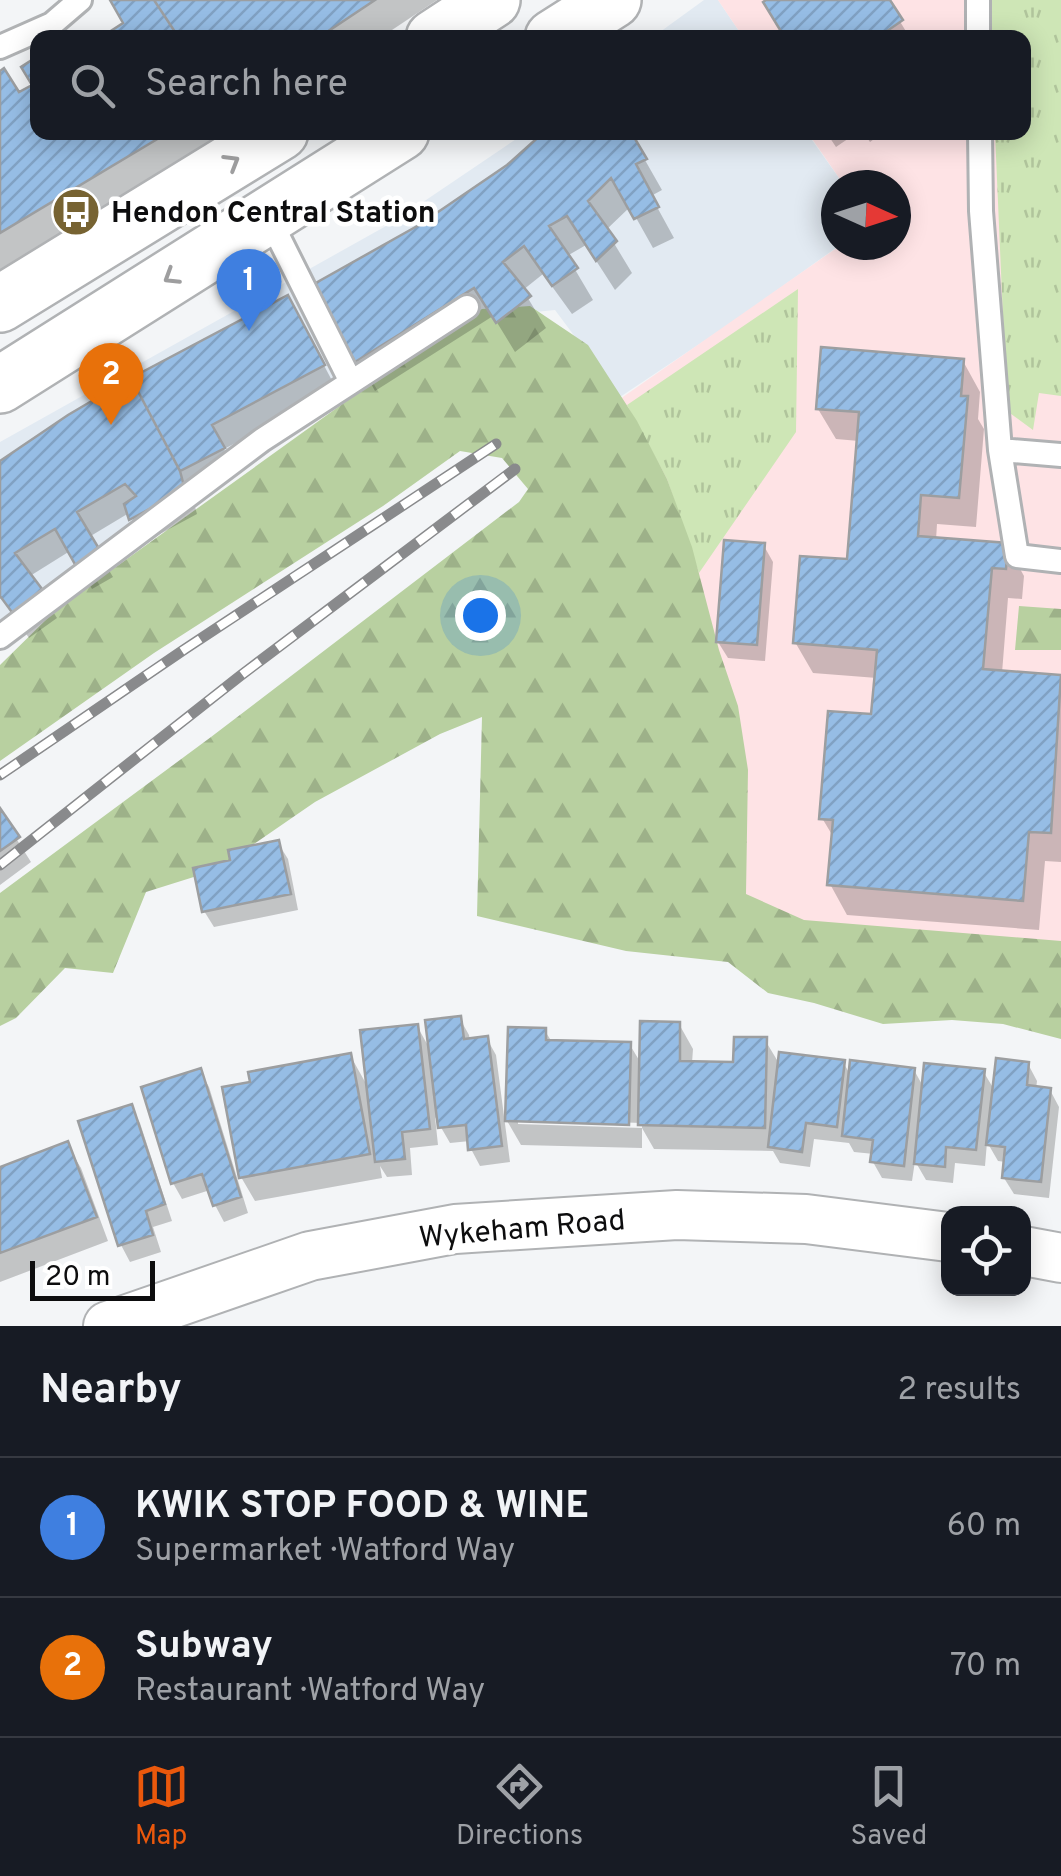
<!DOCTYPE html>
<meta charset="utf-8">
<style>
:root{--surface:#171b24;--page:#242831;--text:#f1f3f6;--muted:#9ea1a6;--line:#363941;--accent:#ea580c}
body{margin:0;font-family:Overpass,sans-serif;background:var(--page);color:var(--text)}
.controls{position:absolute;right:30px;bottom:30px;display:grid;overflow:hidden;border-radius:20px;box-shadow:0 5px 25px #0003}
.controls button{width:90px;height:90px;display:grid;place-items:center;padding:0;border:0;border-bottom:2px solid var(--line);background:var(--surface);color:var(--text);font:50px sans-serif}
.compass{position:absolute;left:821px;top:170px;width:90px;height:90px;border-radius:50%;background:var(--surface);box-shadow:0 5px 25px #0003;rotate:93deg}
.scale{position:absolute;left:30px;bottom:25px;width:125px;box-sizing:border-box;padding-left:10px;border:5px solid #0d0d0e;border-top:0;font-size:28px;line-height:35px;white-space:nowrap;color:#0d0d0e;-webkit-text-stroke:8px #fff;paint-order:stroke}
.you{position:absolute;left:480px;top:615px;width:35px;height:35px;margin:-25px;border:8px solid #fff;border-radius:50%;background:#1a73e8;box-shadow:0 0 0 15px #1a73e833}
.badge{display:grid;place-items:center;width:65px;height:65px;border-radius:50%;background:var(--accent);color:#fff;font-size:32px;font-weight:700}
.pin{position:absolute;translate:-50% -82px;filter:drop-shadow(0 2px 5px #0008)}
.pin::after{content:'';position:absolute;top:52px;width:35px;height:30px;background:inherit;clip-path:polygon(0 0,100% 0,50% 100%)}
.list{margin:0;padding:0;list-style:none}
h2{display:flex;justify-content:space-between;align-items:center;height:130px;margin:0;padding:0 40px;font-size:42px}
h2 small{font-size:32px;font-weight:400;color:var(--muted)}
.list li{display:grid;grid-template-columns:65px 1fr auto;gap:30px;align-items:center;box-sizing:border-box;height:140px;padding:0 40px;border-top:2px solid var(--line)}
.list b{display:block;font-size:38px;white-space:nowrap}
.list p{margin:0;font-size:32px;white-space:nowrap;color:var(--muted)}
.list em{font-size:32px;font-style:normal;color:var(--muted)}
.icon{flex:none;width:55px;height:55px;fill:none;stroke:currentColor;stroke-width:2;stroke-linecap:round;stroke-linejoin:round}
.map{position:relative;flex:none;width:1061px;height:1326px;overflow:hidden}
.search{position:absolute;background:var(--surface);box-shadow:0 5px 25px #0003;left:30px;right:30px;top:30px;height:110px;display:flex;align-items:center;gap:25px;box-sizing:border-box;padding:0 35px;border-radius:20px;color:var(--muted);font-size:38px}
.sheet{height:410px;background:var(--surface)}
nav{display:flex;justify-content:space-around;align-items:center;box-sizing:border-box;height:140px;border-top:2px solid var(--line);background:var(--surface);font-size:28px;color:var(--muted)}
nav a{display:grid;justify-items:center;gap:5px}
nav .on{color:var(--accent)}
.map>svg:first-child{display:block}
</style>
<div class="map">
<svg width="1061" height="1326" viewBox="0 0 1061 1326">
<defs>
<pattern id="grass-tufts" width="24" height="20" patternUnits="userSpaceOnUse" patternTransform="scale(2.5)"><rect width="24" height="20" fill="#cee6b6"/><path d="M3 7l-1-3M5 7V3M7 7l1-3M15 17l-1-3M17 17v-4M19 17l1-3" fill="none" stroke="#b0c49b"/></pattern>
<pattern id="forest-firs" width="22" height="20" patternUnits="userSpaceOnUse" patternTransform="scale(2.5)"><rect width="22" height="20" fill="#b8d0a0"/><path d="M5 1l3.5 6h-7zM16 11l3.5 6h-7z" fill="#9db189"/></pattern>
<pattern id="building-hatch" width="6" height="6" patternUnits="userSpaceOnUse" patternTransform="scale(2.5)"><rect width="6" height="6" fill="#96bde5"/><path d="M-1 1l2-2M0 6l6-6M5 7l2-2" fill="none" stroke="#80a1c3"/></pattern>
</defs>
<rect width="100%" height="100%" fill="#f3f5f7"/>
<path fill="#e2eaf2" d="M704,0H718L743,37H653Z
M525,133H807L844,185H836V245H840L734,321L620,397L555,310L458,320L87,578L0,649V442L395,221Z"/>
<path fill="#fee3e5" d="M718,0H1061V956L732,932L620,399L841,245H896V185H844L808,133L1024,132V38L743,37Z"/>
<path fill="url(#grass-tufts)" d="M989,0H1061V396L1039,393L1033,430L1007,411L995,133L1024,132V38L990,37Z
M798,289L796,432L699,573L667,479L627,405Z"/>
<path fill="url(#forest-firs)" d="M530,306L588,345L637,421L667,479L692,547L719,650L738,706L748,770L746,894L804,920L1061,941V1039L1003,1024L952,1020L883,1024L814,1003L768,993L728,962L626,951L477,916L482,717L440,734L315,802L216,870L146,892L113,973L65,968L16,1018L0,1026V893L211,737L519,502L528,489L502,458L460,451L383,506L154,653L0,761V665L56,610L423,346L482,309Z
M1019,606L1061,609V650H1015Z"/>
<path fill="#0003" fill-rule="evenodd" d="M112,0H437L380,38H105L132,32Z
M770,0H887L910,38H786Z
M38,59V132H236L0,274V74L19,95L35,86Z
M629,132L662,190L651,196L674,238L653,248L630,207L606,230L632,273L615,290L586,245L567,256L593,300L572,314L543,274L523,290L546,328L515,352L493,316L375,391L317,285Z
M826,132H858L836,147Z
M863,132H884L870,142Z
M301,322L337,390L224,449L236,473L192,496L197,514L145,542L129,513L89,537L113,577L92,589L70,551L30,576L57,618L29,638L2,598L0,599V465Z
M963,361L980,392L978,419L984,429L976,527L937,524L936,540L1007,545L1024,576L1022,599L1008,598L1002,673L1061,678V862L1045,861L1039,930L847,915L830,884L834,838L822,818L874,717L877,678L813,673L795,642L849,562L859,441L836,439L818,409Z
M764,546L773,562L765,661L728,658L718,642Z
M0,813L31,862L0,885Z
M278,843L288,859L298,910L214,927L204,911L233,862Z
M460,1019L469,1035L470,1041L487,1039L496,1055L510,1162L480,1166L471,1149L470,1141L450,1143L435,1117L438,1145L410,1148L412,1175L387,1177L380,1166L382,1178L255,1201L241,1177L350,1055L369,1089L417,1026L431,1051Z
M679,1024L693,1049L692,1063L735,1064L765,1040L780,1065L843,1062L851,1076L914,1070L924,1088L983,1071L995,1091L1028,1064L1037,1081L1036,1089L1050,1090L1059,1107L1049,1198L1014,1194L1004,1178L1006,1162L998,1161L987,1142L985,1166L955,1163L953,1183L926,1180L915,1161L912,1181L882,1178L873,1162L874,1154L854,1152L849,1143L814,1139L810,1167L780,1163L773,1151L654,1149L642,1128V1148L521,1145L506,1119L545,1031L552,1042L630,1045L642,1065ZM518,1119L642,1123V1128L518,1124Z
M200,1071L209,1087L248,1213L224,1222L215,1205L210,1190L182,1199L173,1183Z
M131,1107L140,1123L172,1221L153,1227L161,1252L130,1262L121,1245L81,1123Z
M67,1145L81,1168L108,1241L0,1282V1170Z"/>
<path fill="url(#building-hatch)" stroke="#9c9ea0" stroke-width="2.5" d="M110,0H154L179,38H100L123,23Z
M154,0H375L318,38H179Z
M766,0H890L903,20L887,31L892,38H785L763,2Z
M38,56V132H169L0,233V71L4,68L19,92L32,85L21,67Z
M544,132H631L647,159L636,164L659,207L634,219L611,178L588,201L617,241L596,261L567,216L549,226L578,268L552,286L524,246L503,262L531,296L496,323L474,288L355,362L314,284L419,225L507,165Z
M288,295L325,365L212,425L225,448L180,471L131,378Z
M821,347L964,359L961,396H968L959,498L921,495L918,536L1008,543L1006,569L992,568L983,669L1061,675L1051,833L1029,832L1023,901L827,885L833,820L819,819L828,711L871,714L877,650L793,643L800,556L847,559L859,412L816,409Z
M131,378L180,471L185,490L129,520L124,504L136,496L125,484L77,512L101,552L76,566L55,529L15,553L45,593L14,615L0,596V461L68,415Z
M724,540L765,543L757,645L716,642Z
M0,808L20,837L0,851Z
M279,840L291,894L202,912L193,868L230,860L228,850Z
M461,1016L464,1039L488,1036L502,1146L468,1150L466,1125L438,1128L425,1020Z
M640,1021L680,1022V1061L733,1062L734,1037H767L765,1128L638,1125Z
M418,1024L430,1129L402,1132L405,1159L375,1162L360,1030Z
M508,1027L546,1028V1040L631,1042L629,1125L505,1121Z
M779,1052L845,1060L837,1127L806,1123L802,1152L768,1147Z
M351,1053L370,1154L239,1178L222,1087L250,1082L248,1072Z
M996,1058L1029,1062L1027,1085L1051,1088L1041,1182L1002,1178L1005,1147L986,1145Z
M850,1060L915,1068L904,1166L870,1162L873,1140L842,1136Z
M924,1063L985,1069L976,1150L946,1147L945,1167L914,1164Z
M201,1068L241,1197L213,1206L202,1174L171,1184L141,1087Z
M132,1104L165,1204L146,1211L153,1235L118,1246L78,1121Z
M68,1141L97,1217L0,1253V1167Z"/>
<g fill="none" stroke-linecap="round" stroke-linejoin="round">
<g stroke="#b0b2b4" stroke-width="28">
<path id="lane" d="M978,0V38
M0,47L52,24L80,0
M980,132L981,211L1000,450L1061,455
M268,216L351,382
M1000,450L1017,556L1061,561
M0,637L262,440L467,307"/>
</g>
<g stroke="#b0b2b4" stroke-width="52">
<path id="street" d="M1024,1251L1061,1258
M108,1326L310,1256L455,1229L677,1215L806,1219L948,1237"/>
</g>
<g stroke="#b0b2b4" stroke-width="60">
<path id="highway" d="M434,38L492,0
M553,38L613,0
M0,304L280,132
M0,385L401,132"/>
</g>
<use href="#lane" stroke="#fff" stroke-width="22"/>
<use href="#street" stroke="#fff" stroke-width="48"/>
<use href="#highway" stroke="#fff" stroke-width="55"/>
<g stroke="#898a8c" stroke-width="11">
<path id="rail" d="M0,775L185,649L496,444
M0,865L240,676L515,469"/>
</g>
<use href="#rail" stroke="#fff" stroke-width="8" stroke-dasharray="22" stroke-linecap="butt"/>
</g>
<defs><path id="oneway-chevron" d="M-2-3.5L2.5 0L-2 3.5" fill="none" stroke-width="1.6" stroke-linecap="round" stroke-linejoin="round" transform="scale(2.5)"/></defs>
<g stroke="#9e9e9f">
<use href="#oneway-chevron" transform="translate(232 162) rotate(-31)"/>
<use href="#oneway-chevron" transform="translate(171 277) rotate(148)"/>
</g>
<defs>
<g id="bus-disc" transform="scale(2.5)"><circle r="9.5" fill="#776332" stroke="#fff"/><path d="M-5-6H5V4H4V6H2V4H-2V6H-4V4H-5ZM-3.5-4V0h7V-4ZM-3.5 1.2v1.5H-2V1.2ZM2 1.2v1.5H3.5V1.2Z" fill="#fff"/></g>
</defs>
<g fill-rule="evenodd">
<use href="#bus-disc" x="76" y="212"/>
</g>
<g text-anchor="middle" stroke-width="9" stroke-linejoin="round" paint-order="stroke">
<g font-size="30" font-weight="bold" fill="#0d0d0e" stroke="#fff" text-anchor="start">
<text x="111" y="222">Hendon Central Station</text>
</g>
<g font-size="30" fill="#0d0d0e" stroke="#fff">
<text transform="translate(522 1228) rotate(-5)" y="10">Wykeham Road</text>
</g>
</g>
</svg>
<div class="controls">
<button><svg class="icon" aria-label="locate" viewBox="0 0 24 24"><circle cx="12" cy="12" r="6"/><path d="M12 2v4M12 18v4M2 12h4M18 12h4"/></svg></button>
</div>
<svg class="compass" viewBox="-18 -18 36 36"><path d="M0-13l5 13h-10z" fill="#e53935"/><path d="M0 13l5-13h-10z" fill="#9ea1a6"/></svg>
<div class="scale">20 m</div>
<div class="you"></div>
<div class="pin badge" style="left:249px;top:331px;background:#3f7fe0">1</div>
<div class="pin badge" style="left:111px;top:425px;background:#e8710a">2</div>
<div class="search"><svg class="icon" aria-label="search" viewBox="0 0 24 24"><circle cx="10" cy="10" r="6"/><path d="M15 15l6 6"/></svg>Search here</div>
</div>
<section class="sheet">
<h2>Nearby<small>2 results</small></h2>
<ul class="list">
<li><span class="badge" style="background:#3f7fe0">1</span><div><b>KWIK STOP FOOD &amp; WINE</b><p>Supermarket · Watford Way</p></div><em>60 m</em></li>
<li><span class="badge" style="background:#e8710a">2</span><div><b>Subway</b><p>Restaurant · Watford Way</p></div><em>70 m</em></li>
</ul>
</section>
<nav>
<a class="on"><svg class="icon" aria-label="map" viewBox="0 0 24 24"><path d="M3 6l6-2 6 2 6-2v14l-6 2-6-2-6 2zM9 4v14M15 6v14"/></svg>Map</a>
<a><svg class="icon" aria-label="directions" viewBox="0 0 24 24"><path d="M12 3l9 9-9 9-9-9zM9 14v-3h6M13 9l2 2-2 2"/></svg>Directions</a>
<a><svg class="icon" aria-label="saved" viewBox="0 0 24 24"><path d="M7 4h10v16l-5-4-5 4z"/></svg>Saved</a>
</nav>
